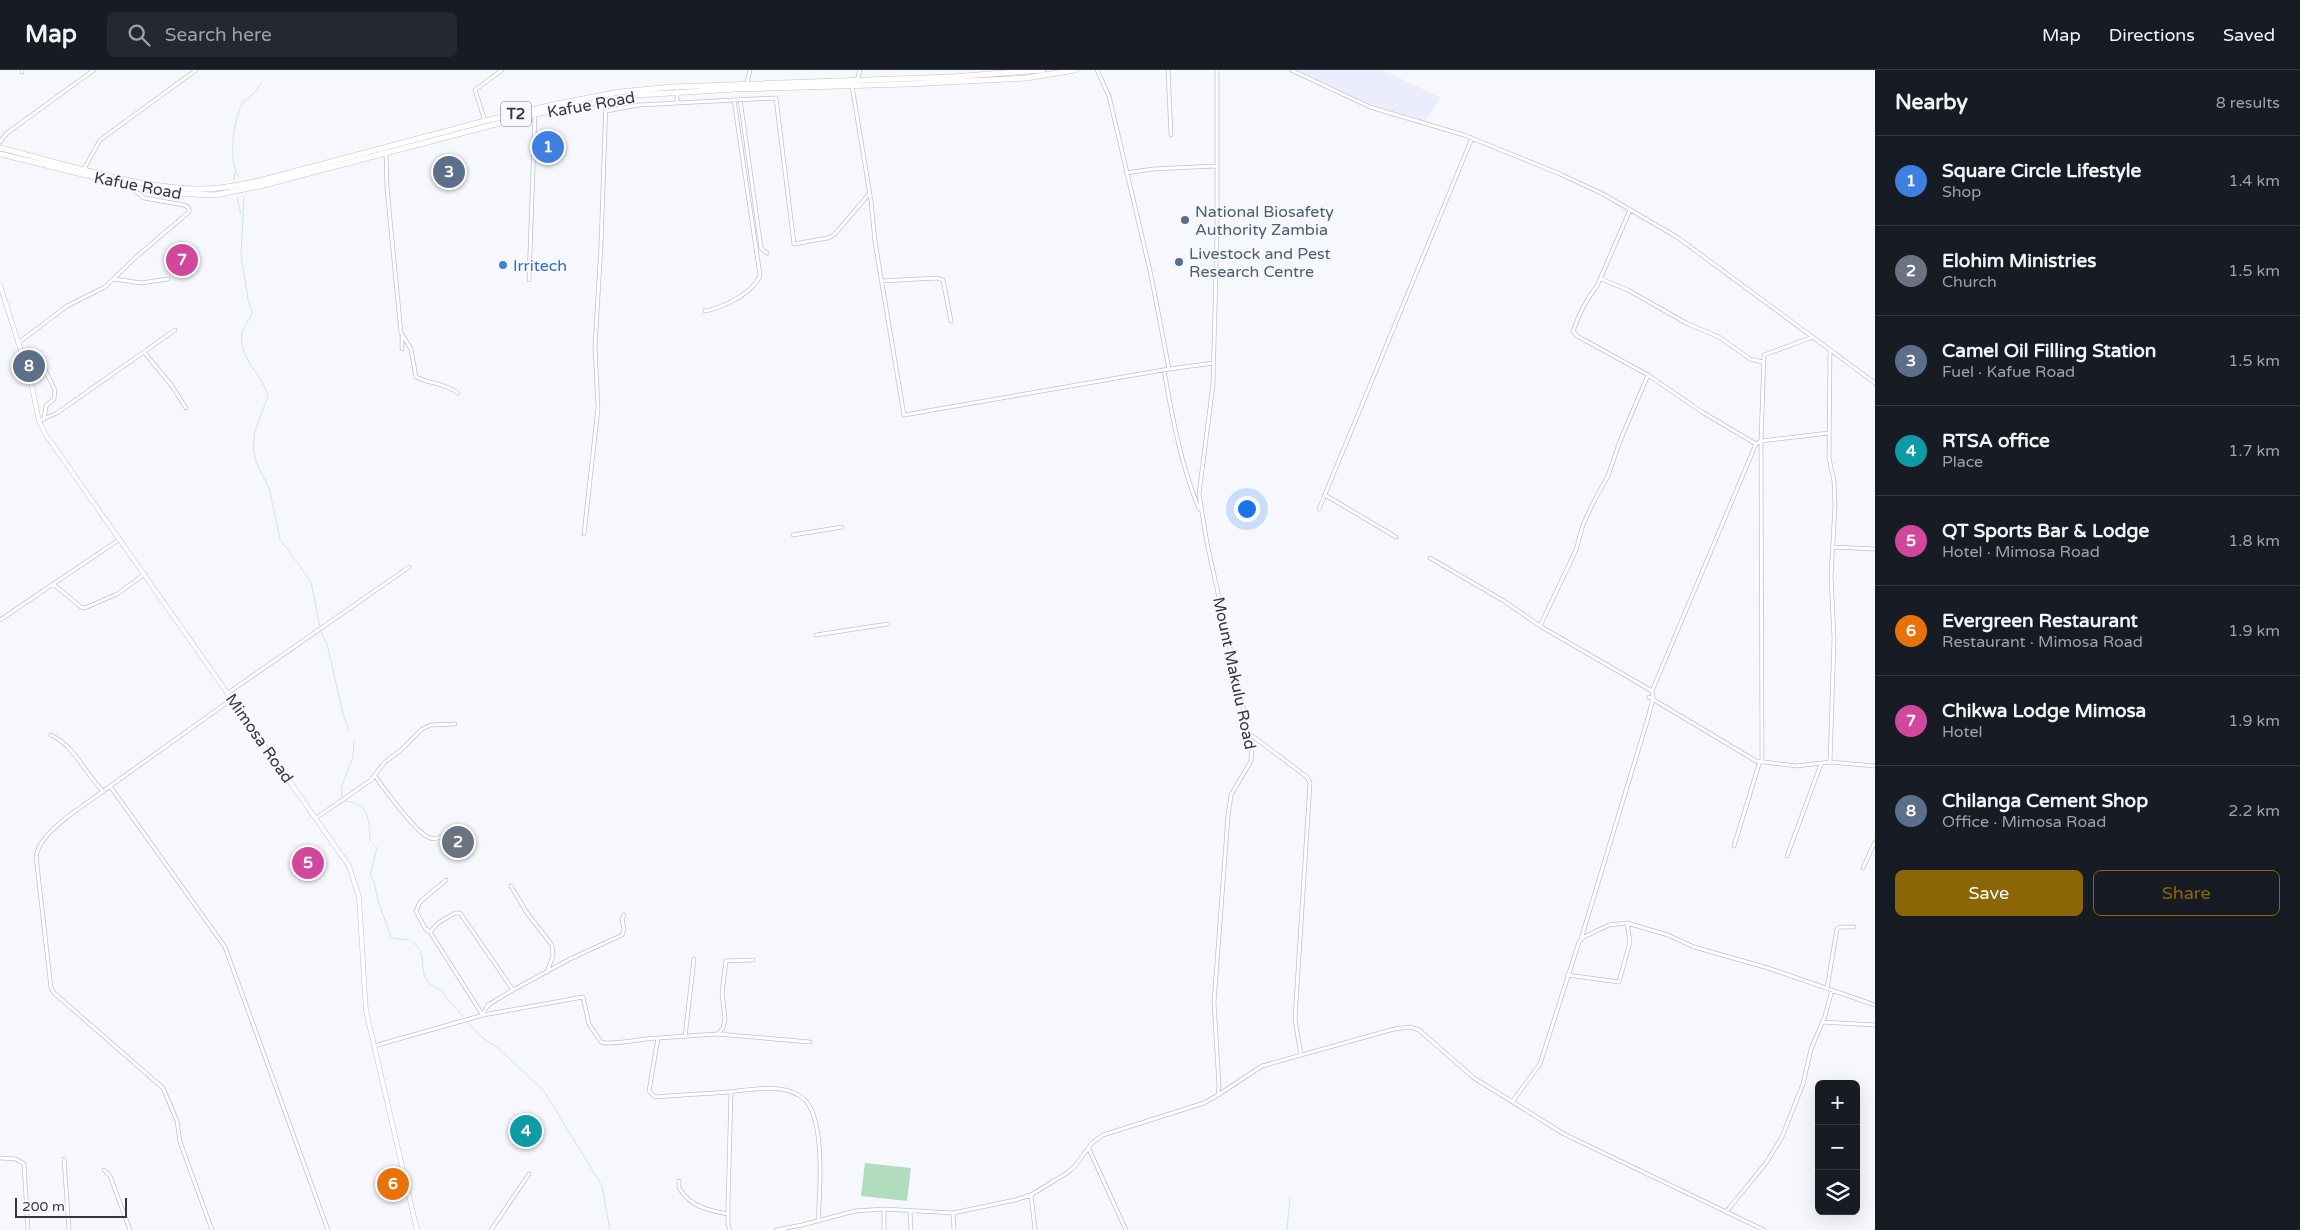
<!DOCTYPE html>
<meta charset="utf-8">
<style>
:root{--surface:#171b24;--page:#242831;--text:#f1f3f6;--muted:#9ea1a6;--line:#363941;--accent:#8b6606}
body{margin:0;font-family:"Varela Round",sans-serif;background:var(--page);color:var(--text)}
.controls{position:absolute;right:15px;bottom:15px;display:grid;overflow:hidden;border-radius:8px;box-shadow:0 5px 20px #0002}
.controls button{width:45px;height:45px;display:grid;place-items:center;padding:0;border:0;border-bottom:1px solid var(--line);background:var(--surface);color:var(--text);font:25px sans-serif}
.scale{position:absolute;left:15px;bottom:12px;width:112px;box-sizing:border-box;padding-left:5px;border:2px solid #36373a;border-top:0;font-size:14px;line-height:18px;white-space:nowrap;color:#36373a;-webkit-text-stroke:4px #f7f8fe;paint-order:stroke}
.you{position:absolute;left:1246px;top:438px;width:18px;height:18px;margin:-12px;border:4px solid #fff;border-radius:50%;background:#1a73e8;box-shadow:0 0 0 8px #1a73e833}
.badge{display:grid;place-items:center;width:32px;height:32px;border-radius:50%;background:var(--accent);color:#fff;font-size:16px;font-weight:700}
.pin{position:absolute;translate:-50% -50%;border:2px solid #fff;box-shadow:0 1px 5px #0006}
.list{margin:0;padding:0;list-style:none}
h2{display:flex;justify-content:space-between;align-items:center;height:65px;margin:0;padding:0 20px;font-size:21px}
h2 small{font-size:16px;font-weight:400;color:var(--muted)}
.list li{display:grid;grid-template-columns:32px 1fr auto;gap:15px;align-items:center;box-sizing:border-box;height:90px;padding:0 20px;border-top:1px solid var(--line)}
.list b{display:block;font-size:19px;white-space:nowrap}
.list p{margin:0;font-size:16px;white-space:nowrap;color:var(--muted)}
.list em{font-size:16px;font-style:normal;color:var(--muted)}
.actions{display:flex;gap:10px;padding:15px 20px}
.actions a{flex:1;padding:11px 0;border:1px solid var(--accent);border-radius:8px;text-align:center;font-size:18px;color:var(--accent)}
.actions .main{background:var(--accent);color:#fff}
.icon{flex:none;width:28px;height:28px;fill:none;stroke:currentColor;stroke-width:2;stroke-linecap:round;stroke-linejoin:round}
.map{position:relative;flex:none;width:1875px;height:1160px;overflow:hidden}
header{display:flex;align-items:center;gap:30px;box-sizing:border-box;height:70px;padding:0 25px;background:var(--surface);border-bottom:1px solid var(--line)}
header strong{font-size:24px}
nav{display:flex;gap:28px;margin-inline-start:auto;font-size:18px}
.search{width:350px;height:45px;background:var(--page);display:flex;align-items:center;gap:12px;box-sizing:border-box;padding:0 18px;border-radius:8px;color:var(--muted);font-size:19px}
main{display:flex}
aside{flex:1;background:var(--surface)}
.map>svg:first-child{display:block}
</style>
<header>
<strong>Map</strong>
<div class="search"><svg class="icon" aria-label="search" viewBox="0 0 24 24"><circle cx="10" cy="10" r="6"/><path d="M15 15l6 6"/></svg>Search here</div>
<nav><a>Map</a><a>Directions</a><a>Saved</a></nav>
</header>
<main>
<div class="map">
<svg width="1875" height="1160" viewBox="0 0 1875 1160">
<rect width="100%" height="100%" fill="#f7f8fe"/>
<path fill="#ebedfc" d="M1297,0H1383L1441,28L1425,51L1370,34Z"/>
<path fill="#b1dcbe" d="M865,1093L911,1098L907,1131L861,1126Z"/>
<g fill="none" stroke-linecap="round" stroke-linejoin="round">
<path stroke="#cce3fa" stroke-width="1" d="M239,107C227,94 234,46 243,32C245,29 250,27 253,24C256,21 259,16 262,12
M234,110L235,103
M244,127L241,185L248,229L252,243C250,250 243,256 242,264C238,289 263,305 268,326L255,361L253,377L256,392L269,418L280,469L311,512L321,562L327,574L343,644L349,660
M237,128L241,144
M342,728L341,718L353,687L354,671
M344,731C370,732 369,751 370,772
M373,774L377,778L370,805L374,812L379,834L391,867C399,871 407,867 414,873C432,889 411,910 442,920L447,929L463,946
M468,952L479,965L499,979L544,1021L602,1116L610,1160
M1287,1160L1290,1128"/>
<g stroke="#c1c3ca" stroke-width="4.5">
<path id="minor" d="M1097,0L1109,26L1151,205L1169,299
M1168,0L1171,65
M1291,0L1370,37L1464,65L1560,104L1603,124L1677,167L1875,313
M22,2V0
M857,10L860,0
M747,13L750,0
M852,16L871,131L875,172L904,345L1169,299L1214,293
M677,21V33
M740,29L761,178L767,183
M606,41L639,35L776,28L794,174L828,168L834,165L869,124
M485,51L475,20L502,0
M0,72L7,63L94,0
M386,84L387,118L401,263L411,279L416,307C431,315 441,311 458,323
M84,99L100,70L196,0
M1126,103L1153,99L1216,96
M1630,140L1597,216C1585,231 1580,243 1573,261L1577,266L1648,305L1702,342L1756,374L1761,371L1764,285L1813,267
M114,209L141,213L168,209
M1601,209L1628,220L1686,253L1719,267L1750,289L1763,292
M529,210L535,44
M882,211L937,208L943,210L951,251
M705,241C722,238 754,223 760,205L734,30
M18,273L67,236L105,217L136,187L189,142V138L184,135L144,128L129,116
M402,279V267
M1830,281L1829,388L1834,411L1835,436L1831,506L1834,569L1830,692
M144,282L172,316L186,338
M1164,300C1172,346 1181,395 1199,439
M28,303L45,300L55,320L54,329L46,336L44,349
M39,351L57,343L175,260
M1325,425L1396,467
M1319,439L1472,68
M584,464L598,338L595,277L601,175L606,30
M793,465L842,457
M1833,477L1875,479
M1430,488L1504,531L1540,556L1652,621L1653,629L1648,648L1581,869
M53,514L81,537L85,538L117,524L145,504
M0,550L120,469
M1540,556L1576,480L1583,455L1592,435L1608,406L1620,371L1648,305
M816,565L888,554
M1652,621L1756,374
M228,623L409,497
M1649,627L1756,691L1797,696L1830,692L1875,696
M51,665C75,676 85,704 103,721
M1251,665L1307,707L1310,713L1296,932L1295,950L1301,985
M1762,692L1761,371L1829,363
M375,706C384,719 418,765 430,768C438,770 446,765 453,761
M110,716L225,877L328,1160
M316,748L371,710L384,693L402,679L422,659L431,655L455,654
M1734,776L1760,691
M1787,786L1821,694
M1863,798L1875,772
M446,810L420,832L416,841L425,858L430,862L482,944
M511,816L527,843L552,875L553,886L547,902
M430,862L438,853L455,843H460L513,920
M1567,905L1619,912L1630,872L1627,853
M1827,918L1837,859L1840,857H1854
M483,944L488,935L513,920L570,889L622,865L624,859L622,849L624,845
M1822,952L1875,955
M718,964L723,958L725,949L722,923L726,891L753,890
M685,967L694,889
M810,972L717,964L658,968L649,1021L655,1027C680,1025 704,1024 728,1022C751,1020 787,1011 806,1031C825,1053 820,1123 818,1151
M374,976L483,945L583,927L589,954L601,972C609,976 645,968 658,968
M1218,1025L1262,996L1394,959L1410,957L1419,960L1474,1008L1564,1064L1764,1160
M1512,1032L1540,994L1579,872L1584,867L1609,855L1627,853L1668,865L1694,877L1768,898L1875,935
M1089,1079L1126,1160
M0,1088L16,1089L24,1094L28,1160
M64,1089L69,1160
M104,1100L110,1106L130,1160
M679,1111V1118C691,1137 707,1140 728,1144
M1031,1125L1035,1160
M910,1141L911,1160
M1726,1142L1766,1093L1782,1067L1803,1014L1811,979L1825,946L1832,920
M953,1143L954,1160
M212,1160L180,1072L177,1051L163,1018L54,923L51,918L36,786C39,770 55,757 67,747L232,629
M491,1160L529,1104
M730,1160L728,1154V1134L731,1022
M776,1160L802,1155L855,1141L884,1139L953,1143L1015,1130L1031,1125L1067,1103L1075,1096L1092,1073L1103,1065L1204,1033L1218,1025L1219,1016L1214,932L1228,746L1231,725L1251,691L1252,678L1207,473L1199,424L1213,314L1217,161V0
M884,1160V1139"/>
</g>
<g stroke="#c1c3ca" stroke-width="5">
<path id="tertiary" d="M0,215L31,312L39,351L46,365L349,796L359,827L366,941L417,1160"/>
</g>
<g stroke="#c1c3ca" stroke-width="6">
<path id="trunk" d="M0,78C61,93 132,117 195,119C217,120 238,115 259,111L485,51L557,34L619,22L672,17L951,7L1043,0
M0,84L143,119L171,123L215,125L260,116L523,47L568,37L637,25L736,19L907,14L1026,8L1075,0"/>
</g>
<use href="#minor" stroke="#fff" stroke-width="3"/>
<use href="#tertiary" stroke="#fff" stroke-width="4"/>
<use href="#trunk" stroke="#fff" stroke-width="5"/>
</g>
<g fill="#5c6f8a" stroke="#f7f8fe" stroke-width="2">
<circle cx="1185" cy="150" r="5"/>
<circle cx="1179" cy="192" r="5"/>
</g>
<circle fill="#3f7fe0" stroke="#f7f8fe" stroke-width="2" cx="503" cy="195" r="5"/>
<g text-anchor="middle" stroke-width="4" stroke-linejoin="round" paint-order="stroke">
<rect fill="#f7f8fe" stroke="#707175" stroke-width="1" x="501" y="31.5" width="30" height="25" rx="4"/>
<g font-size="15" font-weight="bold" fill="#36373a">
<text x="516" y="49">T2</text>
</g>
<g font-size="16" fill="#36373a" stroke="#f7f8fe">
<text transform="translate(591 34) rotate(-10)" y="6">Kafue Road</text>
<text transform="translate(138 115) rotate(11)" y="6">Kafue Road</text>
<text transform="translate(1235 603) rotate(78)" y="6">Mount Makulu Road</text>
<text transform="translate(260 668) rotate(55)" y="6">Mimosa Road</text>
</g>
<g font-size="16" fill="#4e5e75" stroke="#f7f8fe" text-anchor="start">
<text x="1195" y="147">National Biosafety<tspan x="1195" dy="18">Authority Zambia</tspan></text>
<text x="1189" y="189">Livestock and Pest<tspan x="1189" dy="18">Research Centre</tspan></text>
</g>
<g font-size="16" fill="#366cbe" stroke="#f7f8fe" text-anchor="start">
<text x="513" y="201">Irritech</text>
</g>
</g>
</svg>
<div class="controls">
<button>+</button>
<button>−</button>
<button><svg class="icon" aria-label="layers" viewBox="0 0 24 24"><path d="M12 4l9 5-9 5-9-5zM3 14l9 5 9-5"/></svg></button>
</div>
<div class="scale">200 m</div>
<div class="you"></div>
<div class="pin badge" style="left:548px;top:77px;background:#3f7fe0">1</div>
<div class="pin badge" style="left:458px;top:772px;background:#6b7280">2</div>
<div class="pin badge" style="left:449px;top:102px;background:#5c6f8a">3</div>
<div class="pin badge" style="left:526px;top:1061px;background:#0f9aa8">4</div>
<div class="pin badge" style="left:308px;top:793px;background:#d1479c">5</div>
<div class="pin badge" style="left:393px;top:1114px;background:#e8710a">6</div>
<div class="pin badge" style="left:182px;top:190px;background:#d1479c">7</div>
<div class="pin badge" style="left:29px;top:296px;background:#5c6f8a">8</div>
</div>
<aside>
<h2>Nearby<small>8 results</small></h2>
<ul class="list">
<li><span class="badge" style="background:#3f7fe0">1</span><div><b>Square Circle Lifestyle</b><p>Shop</p></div><em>1.4 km</em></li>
<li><span class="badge" style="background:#6b7280">2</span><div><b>Elohim Ministries</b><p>Church</p></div><em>1.5 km</em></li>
<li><span class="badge" style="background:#5c6f8a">3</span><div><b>Camel Oil Filling Station</b><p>Fuel · Kafue Road</p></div><em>1.5 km</em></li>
<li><span class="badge" style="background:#0f9aa8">4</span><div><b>RTSA office</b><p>Place</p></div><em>1.7 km</em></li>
<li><span class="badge" style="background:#d1479c">5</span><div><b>QT Sports Bar &amp; Lodge</b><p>Hotel · Mimosa Road</p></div><em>1.8 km</em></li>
<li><span class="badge" style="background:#e8710a">6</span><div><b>Evergreen Restaurant</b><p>Restaurant · Mimosa Road</p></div><em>1.9 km</em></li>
<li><span class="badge" style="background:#d1479c">7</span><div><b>Chikwa Lodge Mimosa</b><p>Hotel</p></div><em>1.9 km</em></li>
<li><span class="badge" style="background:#5c6f8a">8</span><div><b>Chilanga Cement Shop</b><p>Office · Mimosa Road</p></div><em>2.2 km</em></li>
</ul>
<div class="actions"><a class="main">Save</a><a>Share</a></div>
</aside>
</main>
